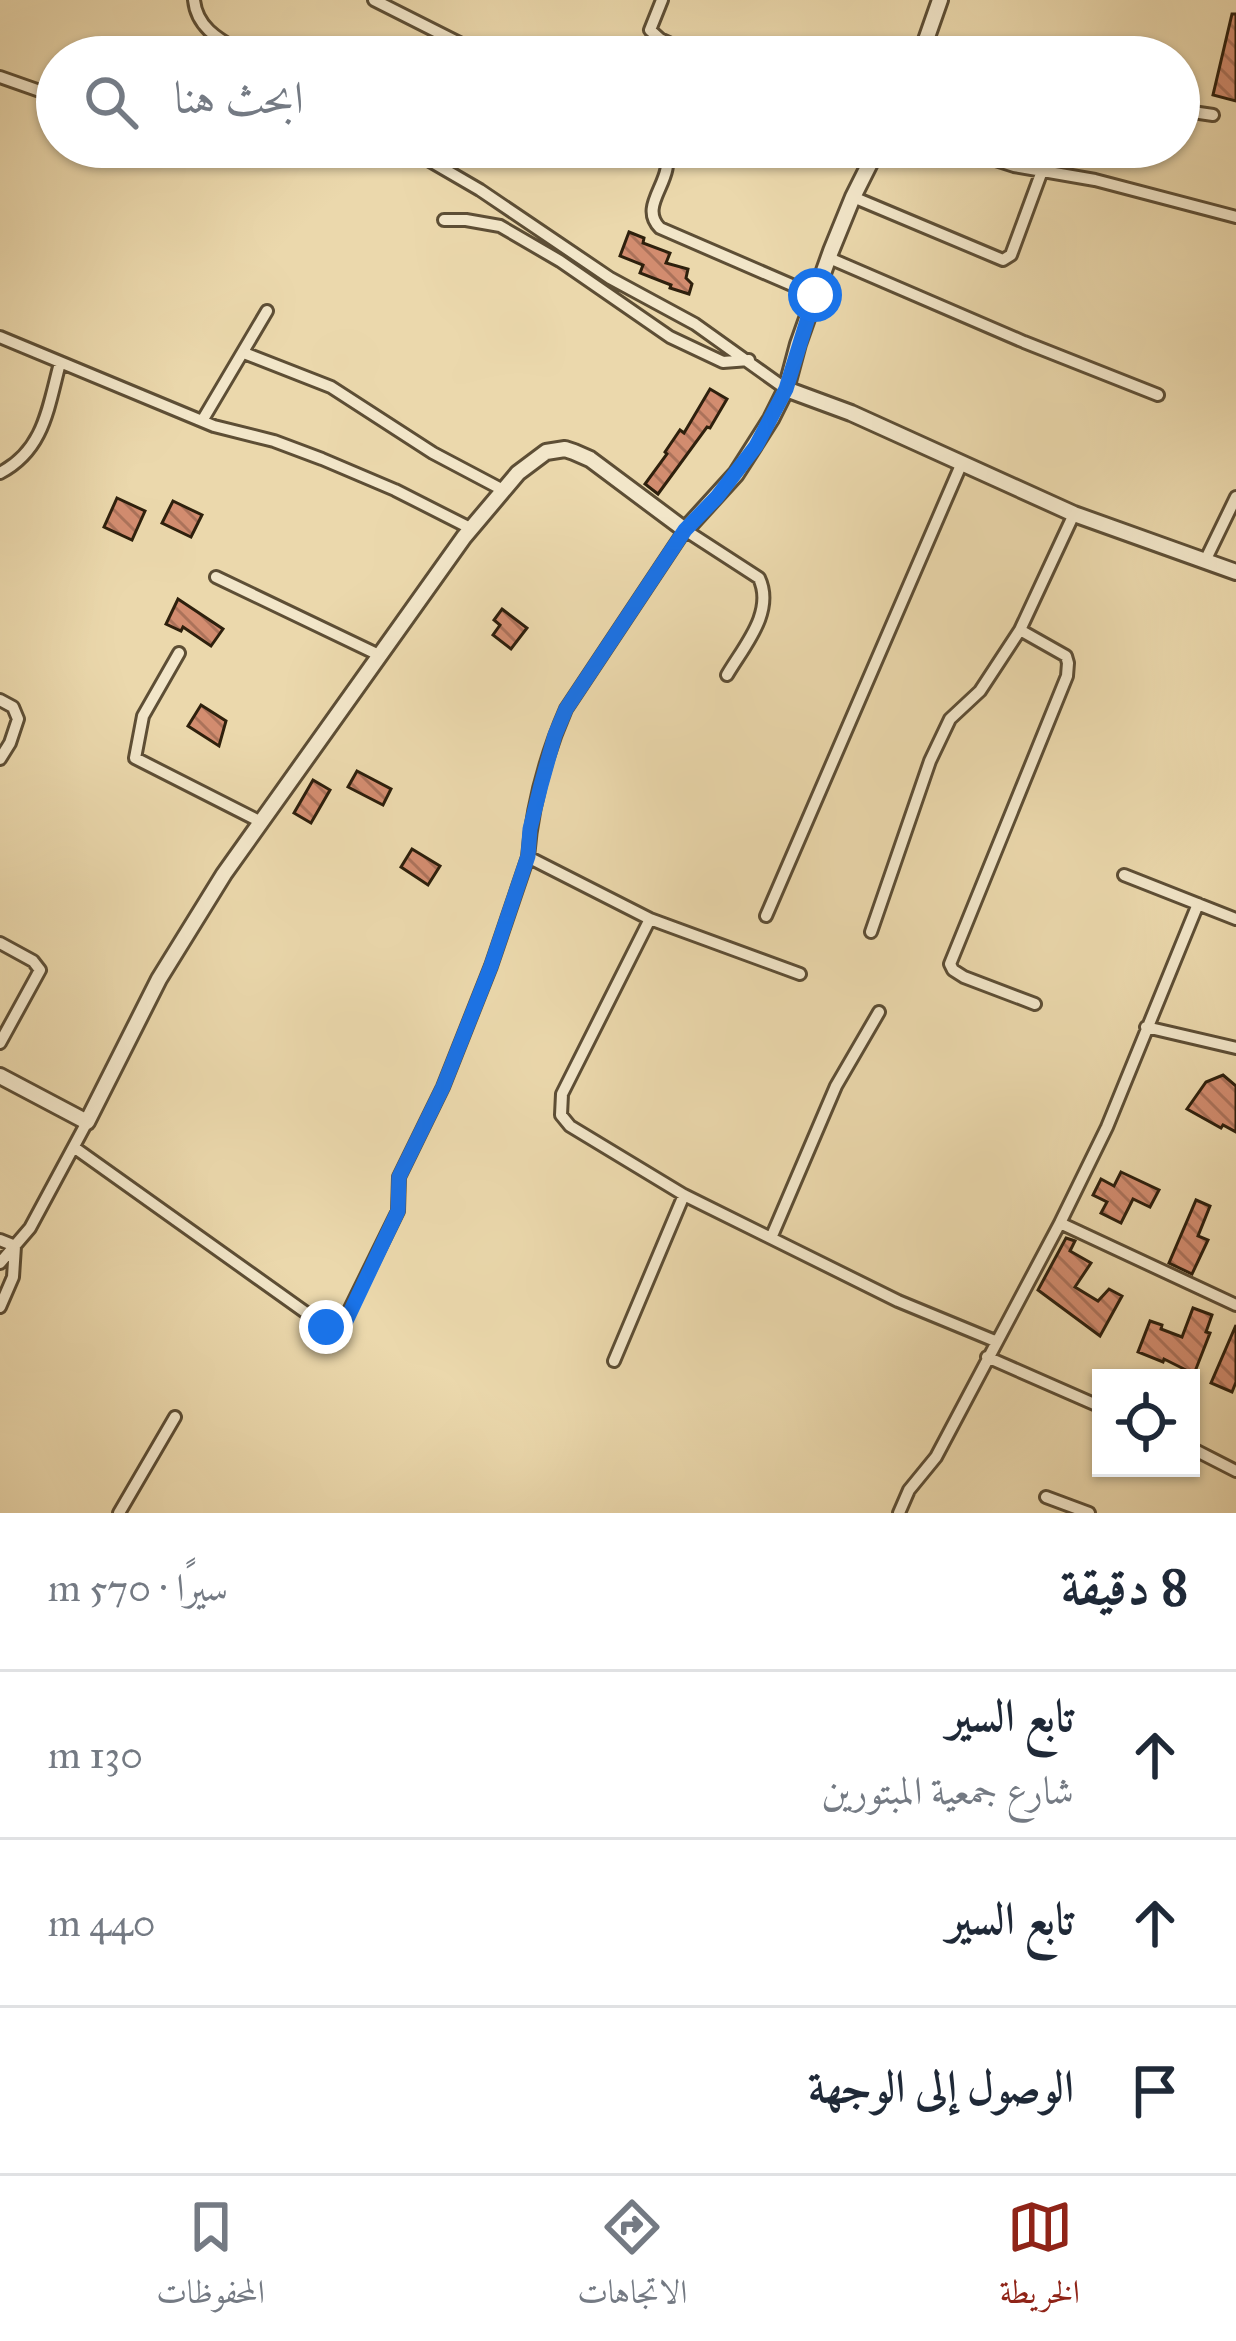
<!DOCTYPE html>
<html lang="ar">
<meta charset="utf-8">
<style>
:root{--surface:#fff;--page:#f2f2f3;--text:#1f2937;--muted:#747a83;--line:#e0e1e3;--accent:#8f2418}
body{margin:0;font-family:"IM FELL Great Primer",Amiri,serif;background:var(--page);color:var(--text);direction:rtl}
.controls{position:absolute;right:36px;bottom:36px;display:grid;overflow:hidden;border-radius:0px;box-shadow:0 3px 9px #0004}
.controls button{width:108px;height:108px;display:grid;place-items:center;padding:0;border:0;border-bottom:3px solid var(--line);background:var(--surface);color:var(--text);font:60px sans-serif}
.stop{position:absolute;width:36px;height:36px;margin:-27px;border:9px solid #1a73e8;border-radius:50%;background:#fff}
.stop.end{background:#1a73e8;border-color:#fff;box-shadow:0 3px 12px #0008}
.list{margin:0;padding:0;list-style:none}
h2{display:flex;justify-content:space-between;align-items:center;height:156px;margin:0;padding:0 48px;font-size:51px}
h2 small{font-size:39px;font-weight:400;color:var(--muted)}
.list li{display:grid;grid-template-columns:78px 1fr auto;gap:36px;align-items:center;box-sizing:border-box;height:168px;padding:0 48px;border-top:3px solid var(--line)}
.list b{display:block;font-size:45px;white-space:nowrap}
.list p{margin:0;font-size:39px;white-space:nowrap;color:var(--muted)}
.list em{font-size:39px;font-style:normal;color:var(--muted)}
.icon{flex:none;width:66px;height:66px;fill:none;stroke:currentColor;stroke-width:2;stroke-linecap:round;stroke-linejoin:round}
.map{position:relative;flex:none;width:1236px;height:1513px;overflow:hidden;direction:ltr}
.search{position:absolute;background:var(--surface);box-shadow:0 3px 9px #0004;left:36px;right:36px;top:36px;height:132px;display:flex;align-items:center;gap:30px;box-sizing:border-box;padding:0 42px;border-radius:66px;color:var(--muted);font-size:45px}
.sheet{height:660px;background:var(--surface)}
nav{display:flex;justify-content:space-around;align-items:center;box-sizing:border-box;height:168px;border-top:3px solid var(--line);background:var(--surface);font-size:33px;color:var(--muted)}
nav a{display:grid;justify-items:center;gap:6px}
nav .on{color:var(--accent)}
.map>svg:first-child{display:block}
</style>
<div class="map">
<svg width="1236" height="1513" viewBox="0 0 1236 1513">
<defs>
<pattern id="building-back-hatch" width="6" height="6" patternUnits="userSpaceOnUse" patternTransform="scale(3)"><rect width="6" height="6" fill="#d28c6f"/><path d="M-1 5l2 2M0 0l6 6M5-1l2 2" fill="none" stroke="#ab725a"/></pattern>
</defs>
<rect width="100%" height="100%" fill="#ebd8ac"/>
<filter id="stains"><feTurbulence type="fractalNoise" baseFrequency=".00167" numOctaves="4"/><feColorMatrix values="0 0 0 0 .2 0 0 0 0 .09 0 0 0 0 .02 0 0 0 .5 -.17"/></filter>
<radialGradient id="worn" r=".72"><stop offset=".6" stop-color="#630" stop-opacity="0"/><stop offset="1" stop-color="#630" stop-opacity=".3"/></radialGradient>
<path fill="url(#building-back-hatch)" stroke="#2e200d" stroke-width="3" d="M1232,14H1236V101L1213,95Z
M629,232L644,238L643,243L670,253L666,263L688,269L686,278L692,284L689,294L670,288L671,285L640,273L643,265L620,256Z
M710,389L727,399L710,428L707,427L658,494L645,484L667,454L665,452L680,430L684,433Z
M117,498L145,511L132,540L104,527Z
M173,501L202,515L191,537L162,523Z
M178,599L223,629L211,646L183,627L181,631L166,624Z
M502,609L527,628L511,649L493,635L500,625L494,620Z
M201,705L226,721L219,746L188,726Z
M357,771L391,789L383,805L348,787Z
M313,780L330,790L311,823L294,813Z
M412,849L440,866L428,885L401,867Z
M1223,1075L1236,1086V1132L1223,1125L1221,1128L1187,1109L1206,1082Z
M1121,1172L1159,1190L1150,1207L1133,1199L1121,1223L1101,1213L1107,1202L1093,1195L1101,1179L1114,1186Z
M1196,1200L1210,1206L1198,1236L1208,1240L1192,1274L1169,1263Z
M1066,1238L1075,1241L1070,1251L1091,1263L1075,1287L1098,1301L1109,1289L1122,1296L1100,1336L1038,1290Z
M1193,1308L1212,1315L1206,1332L1210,1333L1194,1374L1164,1359L1163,1362L1138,1352L1150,1321L1162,1325L1161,1329L1182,1337Z
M1236,1325V1382L1232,1392L1211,1383Z"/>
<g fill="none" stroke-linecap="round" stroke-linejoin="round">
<g stroke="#5d4e35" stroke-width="16">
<path id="minor" d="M194,0C197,31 225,42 249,57
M374,0L487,57
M662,0L650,30L660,39L699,57
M0,77L54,96
M1179,110L1213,115
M406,147L480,190L610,278L695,324L786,389
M664,147C679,179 636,204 660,228L815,295
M955,147L1014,166L1095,180L1236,217
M853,197L1003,260L1011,255L1042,171
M444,220H466L500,226L560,261L670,337L723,362L749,360
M829,258L1024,342L1158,395
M0,337L214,426L274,441L322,459L395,490L472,529
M244,353L331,387L433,453L503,490
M202,421L267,311
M0,473C44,450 48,408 60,363
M1205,561L1236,497
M216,577L381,656
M1020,630L1066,656L1068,663L1067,676L950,964L953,970L964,977L1035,1004
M179,653L143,716L135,758L261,822
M727,675C744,646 775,612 759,578L685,530L566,709C546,755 532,806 528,857L650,919L800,974
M0,700L13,707L18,719L10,743L0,759
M1124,875L1236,919
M766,916L961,465
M650,919L562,1094L561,1115L570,1126L684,1195L898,1301L995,1341
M871,932L930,761L950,719L980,691L1020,630L1074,514
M0,943L33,961L40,970L0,1043
M1146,1027L1236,1048
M75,1148L326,1327L342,1325L398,1211L399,1177L443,1087L491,966L528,857
M1060,1223L1236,1305
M771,1238L836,1086L879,1012
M0,1240L15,1246L13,1277L0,1307
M0,1263L30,1228L87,1122
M987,1357L1101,1407
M614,1361L684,1195
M1191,1448L1236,1471
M1046,1497L1089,1513
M119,1513L175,1417
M899,1513L909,1490L936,1457L1060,1223L1107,1127L1198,904"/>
</g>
<g stroke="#5d4e35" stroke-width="20">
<path id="tertiary" d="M920,57L940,0
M786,389L851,413L1074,514L1236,572
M0,1076L87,1122L159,979L224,874L464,537L518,473L546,452L565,449L574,452L590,459L685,530L736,474L771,419L786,389L798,344L831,251L853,197L878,147"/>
</g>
<use href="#minor" stroke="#f2e6c9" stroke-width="10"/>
<use href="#tertiary" stroke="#f2e6c9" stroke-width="14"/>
</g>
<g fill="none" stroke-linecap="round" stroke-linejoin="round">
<path stroke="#1a73e8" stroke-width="15" d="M326,1327H338L346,1321L398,1211L399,1177L443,1087L491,966L528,856L530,829L541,785L555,735L566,709L685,530L717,497L756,446L786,389L815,295"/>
</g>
<rect width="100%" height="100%" filter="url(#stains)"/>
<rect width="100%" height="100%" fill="url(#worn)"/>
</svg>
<div class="controls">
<button><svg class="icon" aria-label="locate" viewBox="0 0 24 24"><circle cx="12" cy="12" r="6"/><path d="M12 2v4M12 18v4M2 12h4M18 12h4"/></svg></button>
</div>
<div class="stop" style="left:815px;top:295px"></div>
<div class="stop end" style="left:326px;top:1327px"></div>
<div class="search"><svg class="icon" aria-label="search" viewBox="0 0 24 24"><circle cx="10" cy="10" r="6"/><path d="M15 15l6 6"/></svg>ابحث هنا</div>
</div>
<section class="sheet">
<h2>8 دقيقة<small>سيرًا · 570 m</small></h2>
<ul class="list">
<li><svg class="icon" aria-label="ahead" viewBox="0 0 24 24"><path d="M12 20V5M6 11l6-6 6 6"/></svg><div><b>تابع السير</b><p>شارع جمعية المبتورين</p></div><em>130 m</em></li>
<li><svg class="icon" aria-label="ahead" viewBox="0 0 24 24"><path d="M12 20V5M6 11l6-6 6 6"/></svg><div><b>تابع السير</b></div><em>440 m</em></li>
<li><svg class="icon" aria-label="arrive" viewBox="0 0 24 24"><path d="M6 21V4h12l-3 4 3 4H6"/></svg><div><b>الوصول إلى الوجهة</b></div></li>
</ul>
</section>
<nav>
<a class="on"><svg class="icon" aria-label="map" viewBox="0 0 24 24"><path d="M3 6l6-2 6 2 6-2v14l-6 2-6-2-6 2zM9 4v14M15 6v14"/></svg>الخريطة</a>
<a><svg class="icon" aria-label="directions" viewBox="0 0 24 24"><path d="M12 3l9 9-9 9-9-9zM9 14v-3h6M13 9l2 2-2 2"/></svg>الاتجاهات</a>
<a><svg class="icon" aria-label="saved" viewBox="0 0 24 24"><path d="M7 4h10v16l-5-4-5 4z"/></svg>المحفوظات</a>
</nav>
